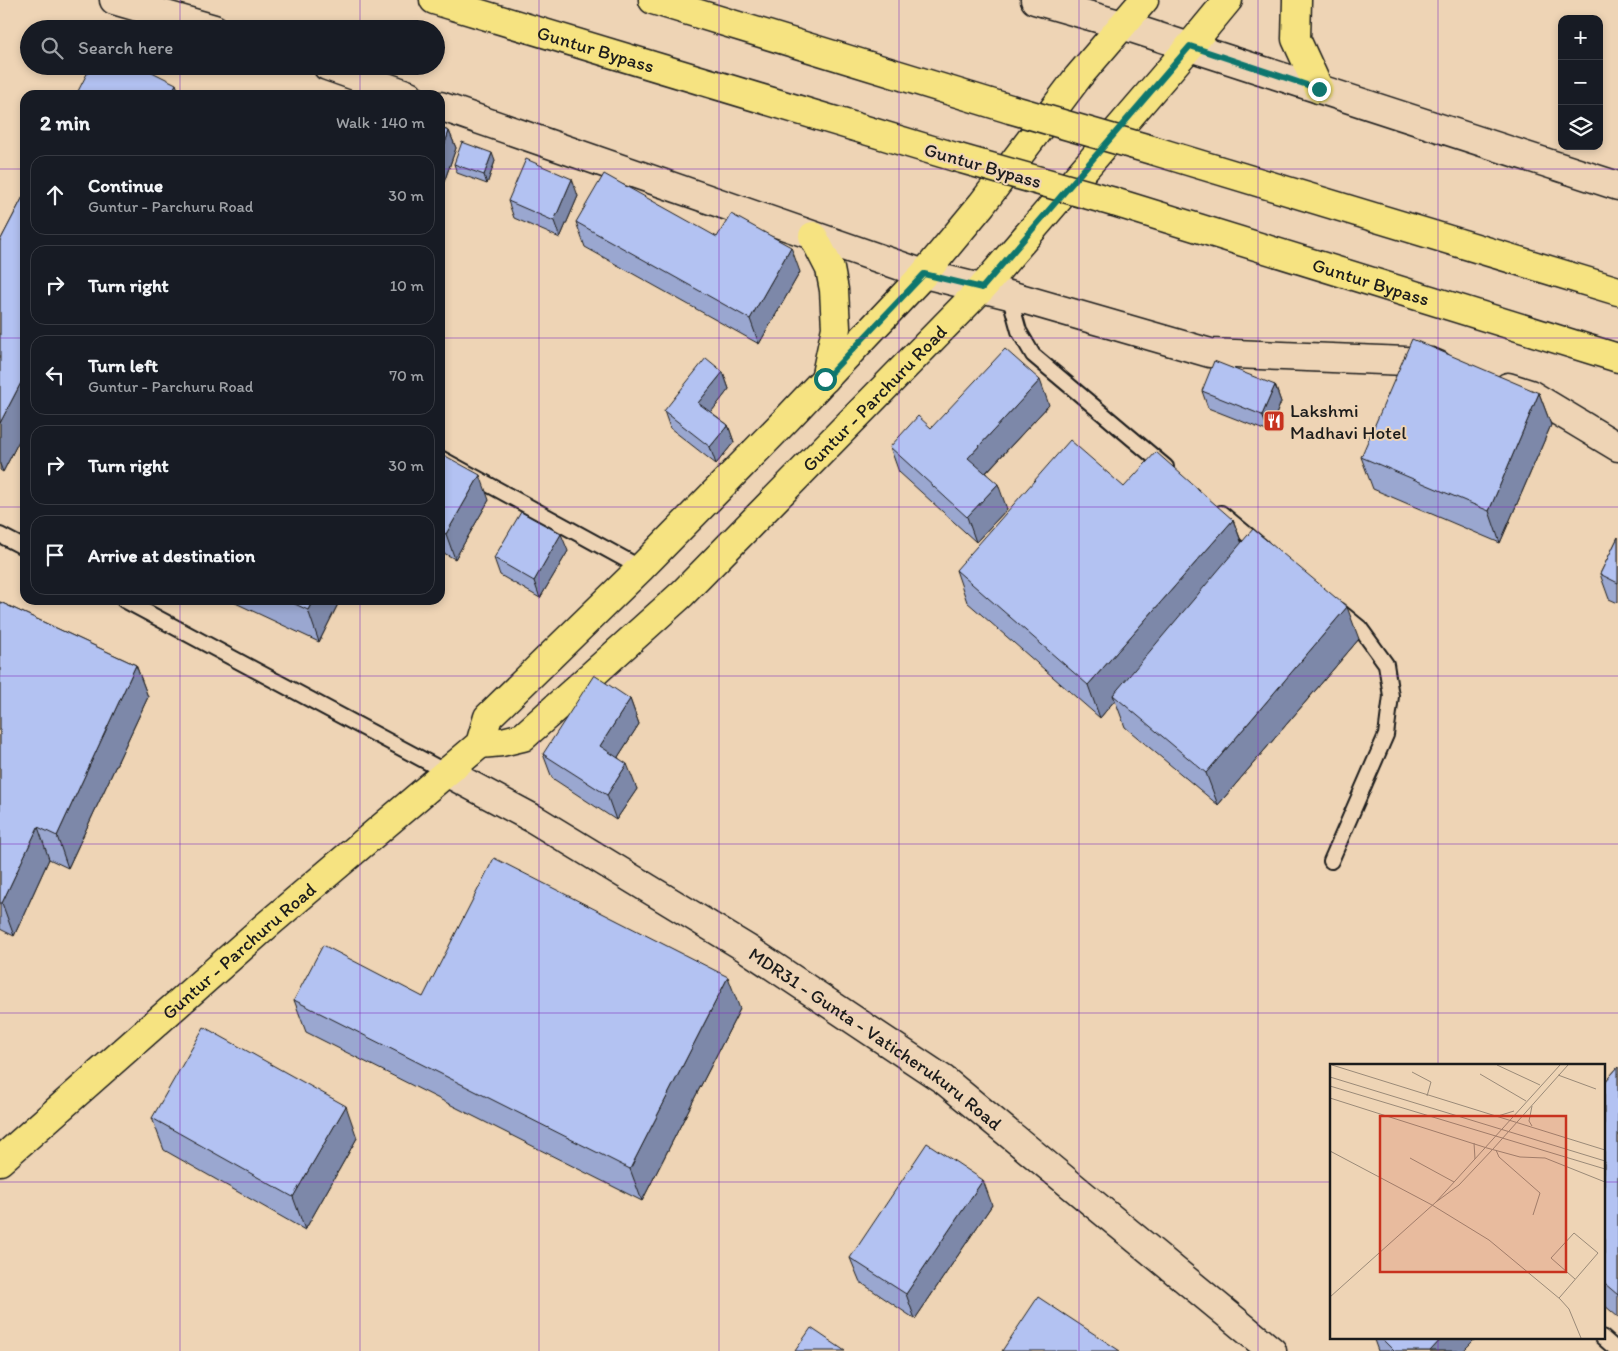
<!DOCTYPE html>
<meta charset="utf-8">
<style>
:root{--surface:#171b24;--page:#20242c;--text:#f1f3f6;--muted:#9ea1a6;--line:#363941}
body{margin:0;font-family:Itim,sans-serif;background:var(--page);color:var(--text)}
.controls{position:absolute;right:15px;top:15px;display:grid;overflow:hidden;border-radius:10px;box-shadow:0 2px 8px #0003}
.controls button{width:45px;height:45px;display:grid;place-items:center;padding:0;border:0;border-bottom:1px solid var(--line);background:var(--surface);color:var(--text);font:25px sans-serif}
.stop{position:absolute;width:15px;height:15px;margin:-11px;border:4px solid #0f766e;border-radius:50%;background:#fff}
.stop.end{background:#0f766e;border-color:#fff;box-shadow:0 1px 5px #0008}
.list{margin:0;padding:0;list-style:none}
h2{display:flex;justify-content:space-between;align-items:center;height:65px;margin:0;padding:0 20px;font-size:21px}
h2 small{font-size:16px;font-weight:400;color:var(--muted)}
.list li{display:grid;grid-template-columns:32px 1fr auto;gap:15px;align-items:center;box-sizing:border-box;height:80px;margin:0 10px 10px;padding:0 10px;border:1px solid var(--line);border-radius:15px}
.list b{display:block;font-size:19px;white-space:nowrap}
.list p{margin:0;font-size:16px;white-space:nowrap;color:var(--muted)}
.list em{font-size:16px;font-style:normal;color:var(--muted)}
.icon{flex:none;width:28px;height:28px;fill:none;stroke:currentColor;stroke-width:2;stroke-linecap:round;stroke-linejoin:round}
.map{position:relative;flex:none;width:1618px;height:1351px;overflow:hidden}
.search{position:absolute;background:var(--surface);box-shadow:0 2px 8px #0003;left:20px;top:20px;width:425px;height:55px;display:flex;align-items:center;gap:12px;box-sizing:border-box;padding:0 18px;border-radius:28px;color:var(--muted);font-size:19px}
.panel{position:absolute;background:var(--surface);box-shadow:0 2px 8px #0003;left:20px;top:90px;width:425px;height:515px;border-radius:15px}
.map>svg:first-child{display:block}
</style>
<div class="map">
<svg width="1618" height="1351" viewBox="0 0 1618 1351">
<rect width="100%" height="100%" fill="#eed4b5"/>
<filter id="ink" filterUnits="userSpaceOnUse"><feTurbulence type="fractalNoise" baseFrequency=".02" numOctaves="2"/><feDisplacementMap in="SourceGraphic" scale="10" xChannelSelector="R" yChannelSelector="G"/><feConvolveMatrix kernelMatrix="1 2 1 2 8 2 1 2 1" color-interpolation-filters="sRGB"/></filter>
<g filter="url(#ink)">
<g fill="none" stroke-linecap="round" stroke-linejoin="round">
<g stroke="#1c1c1c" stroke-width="18">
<path id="lane" d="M1009,295L1019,331L1033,355L1166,467
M440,458L641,568
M1221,513L1262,547
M0,535L25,548
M124,600L446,772
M1331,861L1386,735L1391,696L1386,664L1360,628L1338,610
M1602,1337L1618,1351"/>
</g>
<g stroke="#1c1c1c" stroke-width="31">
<g id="secondary">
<path d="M114,0L214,29"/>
<path d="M1035,0L1122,25L1618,186"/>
<path d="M327,66L409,95"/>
<path d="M440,106L924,274L1009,295L1210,353L1431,362L1438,365"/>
<path d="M1508,387L1530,394L1618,447"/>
<path id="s1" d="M446,772L534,819L746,948L944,1080L1272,1351"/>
</g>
</g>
<g stroke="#1c1c1c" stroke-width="31">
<g id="primary">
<path d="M1297,0L1296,39L1319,89"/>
<path d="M813,236L830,269L834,290L836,328L825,379"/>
<path id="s2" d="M480,744L502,742L523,737L682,594L982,288L1190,46L1228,0"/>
<path id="s3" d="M0,1161L267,925L480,744L488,717L641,568L787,419L924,274L982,204L1078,77L1144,0"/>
</g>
</g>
<g stroke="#1c1c1c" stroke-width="31">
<g id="highway">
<path id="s4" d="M434,0L955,157"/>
<path d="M653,0L1010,109"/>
<path d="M1152,150L1618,291"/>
<path id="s5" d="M1114,202L1618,358"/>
</g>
</g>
<use href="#lane" stroke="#eed4b5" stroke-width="14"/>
<use href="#secondary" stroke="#eed4b5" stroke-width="28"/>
<use href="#primary" stroke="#f6e381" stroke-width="28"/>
<use href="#highway" stroke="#f6e381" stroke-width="28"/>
<g stroke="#1c1c1c" stroke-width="31" stroke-linecap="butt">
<path id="highway-bridge" d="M1010,109L1152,150
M955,157L1114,202"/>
</g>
<use href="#highway-bridge" stroke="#f6e381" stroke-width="28"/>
</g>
<path fill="#9aa7d0" stroke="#1c1c1c" d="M440,128L449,131L456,148L444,182L440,180Z
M495,161L487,184L457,173L454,164Z
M25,193V429L3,472L0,470V241Z
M578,196L560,238L514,218L508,201Z
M576,222L717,237L800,272L759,344L585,247Z
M723,372L729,389L711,412L728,425L734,442L716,464L670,428L664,411Z
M1275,385L1281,402L1269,432L1208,408L1202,391Z
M1539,393L1551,425L1500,543L1373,489L1361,457Z
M1049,405L986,473L1007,509L976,542L899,472L890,447L931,428Z
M440,453L489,500L455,559L440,551Z
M1124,487L1233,520L1242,543L1359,639L1218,805L1125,727L1115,700L1100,718L967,602L956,570Z
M1618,537V603L1609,599L1600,574Z
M568,551L540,598L500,575L494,558Z
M229,600H340L319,642Z
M0,602L136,665L148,697L68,868L49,859L14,936L0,929Z
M630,699L639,724L618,757L637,789L616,820L552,778L543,754Z
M423,997L740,1009L642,1201L306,1032L294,1000Z
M1618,1067V1317L1604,1305V1083Z
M152,1118L357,1138L305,1230L164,1150Z
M992,1205L915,1319L860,1282L850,1258Z
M1373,1337H1477L1463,1351H1378Z"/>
<path fill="#7d88a9" stroke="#1c1c1c" d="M176,84L180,95H170Z
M449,131L456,148L444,182L440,171V158Z
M492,153L495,161L487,184L484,175Z
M572,179L578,196L560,238L554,221Z
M791,247L800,272L759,344L750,319Z
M723,372L729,389L705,420L698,403Z
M25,375V429L3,472L0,464V423Z
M1040,380L1049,405L977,482L968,458Z
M1275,385L1281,402L1269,432L1262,415Z
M1539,393L1551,425L1500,543L1489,511Z
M728,425L734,442L716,464L710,447Z
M480,475L489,500L455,559L446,534Z
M998,484L1007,509L976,542L967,517Z
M1233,520L1245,552L1113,695L1115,700L1100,718L1088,685Z
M561,534L568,551L540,598L534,581Z
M313,600H340L319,642L308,610Z
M1347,607L1359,639L1218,805L1206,773Z
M136,665L148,697L68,868L57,836Z
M630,699L639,724L609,771L600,746Z
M627,764L637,789L616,820L607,795Z
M38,827L49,859L14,936L2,903Z
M728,977L740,1009L642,1201L630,1169Z
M346,1106L357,1138L305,1230L293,1197Z
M983,1180L992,1205L915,1319L906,1294Z
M1443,1337H1477L1463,1351H1430Z"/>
<path fill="#b3c2f2" stroke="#1c1c1c" d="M91,66H140L176,84L170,95H76Z
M440,128L449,131L440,158Z
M462,142L492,153L484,175L454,164Z
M526,159L572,179L554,221L508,201Z
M604,174L717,237L731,214L791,247L750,319L576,222Z
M25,193V375L0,423V241Z
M1412,339L1539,393L1489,511L1361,457Z
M1005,349L1040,380L968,458L998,484L967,517L890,447L918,416L931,428Z
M706,358L723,372L698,403L728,425L710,447L664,411Z
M1214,361L1275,385L1262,415L1202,391Z
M1070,440L1124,487L1156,452L1233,520L1088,685L956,570Z
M440,453L480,475L446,534L440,531Z
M521,512L561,534L534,581L494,558Z
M1253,529L1347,607L1206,773L1113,695Z
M1618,537V583L1600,574Z
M286,600H313L308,610Z
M0,602L136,665L57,836L38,827L2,903H0Z
M594,675L630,699L600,746L627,764L607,795L543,754Z
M494,858L728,977L630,1169L294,1000L323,945L423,997Z
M204,1027L346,1106L293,1197L152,1118Z
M1618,1067V1295L1604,1283V1083Z
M927,1143L983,1180L906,1294L850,1258Z
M1038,1297L1120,1351H1002Z
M811,1328L845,1351H795Z
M1380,1337H1443L1430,1351H1394Z"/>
</g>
<g fill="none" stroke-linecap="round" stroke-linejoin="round" filter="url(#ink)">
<path stroke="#0f766e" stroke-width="6" d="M825,379L924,274L982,288L1190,46L1319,89"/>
</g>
<path fill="none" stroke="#7b2cbf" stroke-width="1" stroke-opacity="0.55" d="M180,0V29M360,0V29M539,0V1351M719,0V1351M899,0V1351M1079,0V1351M1258,0V1351M1438,0V1065M180,66V95M360,66V95M0,169H25M440,169H1618M0,338H25M440,338H1618M0,507H25M440,507H1618M180,600V1351M360,600V1351M0,676H1618M0,844H1618M0,1013H1618M0,1182H1332M1604,1182H1618M1438,1337V1351"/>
<defs>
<g id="restaurant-square" transform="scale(1.125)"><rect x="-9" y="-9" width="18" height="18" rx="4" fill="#c8321e" stroke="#eed4b5"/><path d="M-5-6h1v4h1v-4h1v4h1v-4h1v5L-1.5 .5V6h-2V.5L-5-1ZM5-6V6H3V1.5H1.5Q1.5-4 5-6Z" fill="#fff"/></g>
</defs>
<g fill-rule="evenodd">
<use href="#restaurant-square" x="1274" y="421"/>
</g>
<g text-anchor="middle" stroke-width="4" stroke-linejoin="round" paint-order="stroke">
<g font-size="19" fill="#1c1c1c" stroke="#eed4b5">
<text dy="7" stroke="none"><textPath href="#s4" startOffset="169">Guntur Bypass</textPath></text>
<text transform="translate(983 165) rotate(16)" y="7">Guntur Bypass</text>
<text dy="7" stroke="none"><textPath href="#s5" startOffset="269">Guntur Bypass</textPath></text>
<text dy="7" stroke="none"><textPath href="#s2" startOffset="532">Guntur - Parchuru Road</textPath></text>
<text dy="7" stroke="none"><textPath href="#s3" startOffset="318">Guntur - Parchuru Road</textPath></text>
<text dy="7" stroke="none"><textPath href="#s1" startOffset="506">MDR31 - Gunta - Vaticherukuru Road</textPath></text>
</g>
<g font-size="19" fill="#1c1c1c" stroke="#eed4b5" text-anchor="start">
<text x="1290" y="417">Lakshmi<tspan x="1290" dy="22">Madhavi Hotel</tspan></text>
</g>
</g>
<g transform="translate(1330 1064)">
<rect width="275" height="275" fill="#eed4b5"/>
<path fill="none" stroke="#9a8a78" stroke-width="1" d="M2,1L275,86M167,1L210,21M82,8L101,18L97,32M150,10L196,37M228,11L266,25M0,13L275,97M0,22L275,105M0,34L157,84L190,93L215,94L275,118M202,42L199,57L202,62M168,52L184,47M144,79L145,95M166,86L169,93L210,129L203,151M0,87L102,141M80,94L124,118M106,138L129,121L163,85L238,1M102,141L159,176L230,235L239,245L251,274M0,233L106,138L230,1M229,234L230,233L268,189L244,169L221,194L245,215"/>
<path fill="#c8321e" fill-opacity="0.15" stroke="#c8321e" stroke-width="2.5" d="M50,52H236V208H50Z"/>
<rect width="275" height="275" fill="none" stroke="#1c1c1c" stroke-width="2.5"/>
</g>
</svg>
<div class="controls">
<button>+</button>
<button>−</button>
<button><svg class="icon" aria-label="layers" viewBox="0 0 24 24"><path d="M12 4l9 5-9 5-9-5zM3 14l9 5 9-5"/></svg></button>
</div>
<div class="stop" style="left:825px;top:379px"></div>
<div class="stop end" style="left:1319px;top:89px"></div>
<div class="search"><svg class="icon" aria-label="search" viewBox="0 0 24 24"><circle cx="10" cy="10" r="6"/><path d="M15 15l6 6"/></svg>Search here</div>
<section class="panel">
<h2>2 min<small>Walk · 140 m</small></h2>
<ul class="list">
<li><svg class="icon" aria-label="ahead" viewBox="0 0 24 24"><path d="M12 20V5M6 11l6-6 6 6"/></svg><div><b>Continue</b><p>Guntur - Parchuru Road</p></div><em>30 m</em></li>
<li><svg class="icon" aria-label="right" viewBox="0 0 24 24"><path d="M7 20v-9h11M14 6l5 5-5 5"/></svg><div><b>Turn right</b></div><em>10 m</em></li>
<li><svg class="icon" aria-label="left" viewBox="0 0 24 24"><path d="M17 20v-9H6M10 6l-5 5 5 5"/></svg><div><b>Turn left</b><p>Guntur - Parchuru Road</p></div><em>70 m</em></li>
<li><svg class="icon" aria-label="right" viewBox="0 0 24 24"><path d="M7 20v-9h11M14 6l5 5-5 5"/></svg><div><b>Turn right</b></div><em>30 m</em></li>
<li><svg class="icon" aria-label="arrive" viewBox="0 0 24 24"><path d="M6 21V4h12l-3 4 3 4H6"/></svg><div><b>Arrive at destination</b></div></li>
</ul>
</section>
</div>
